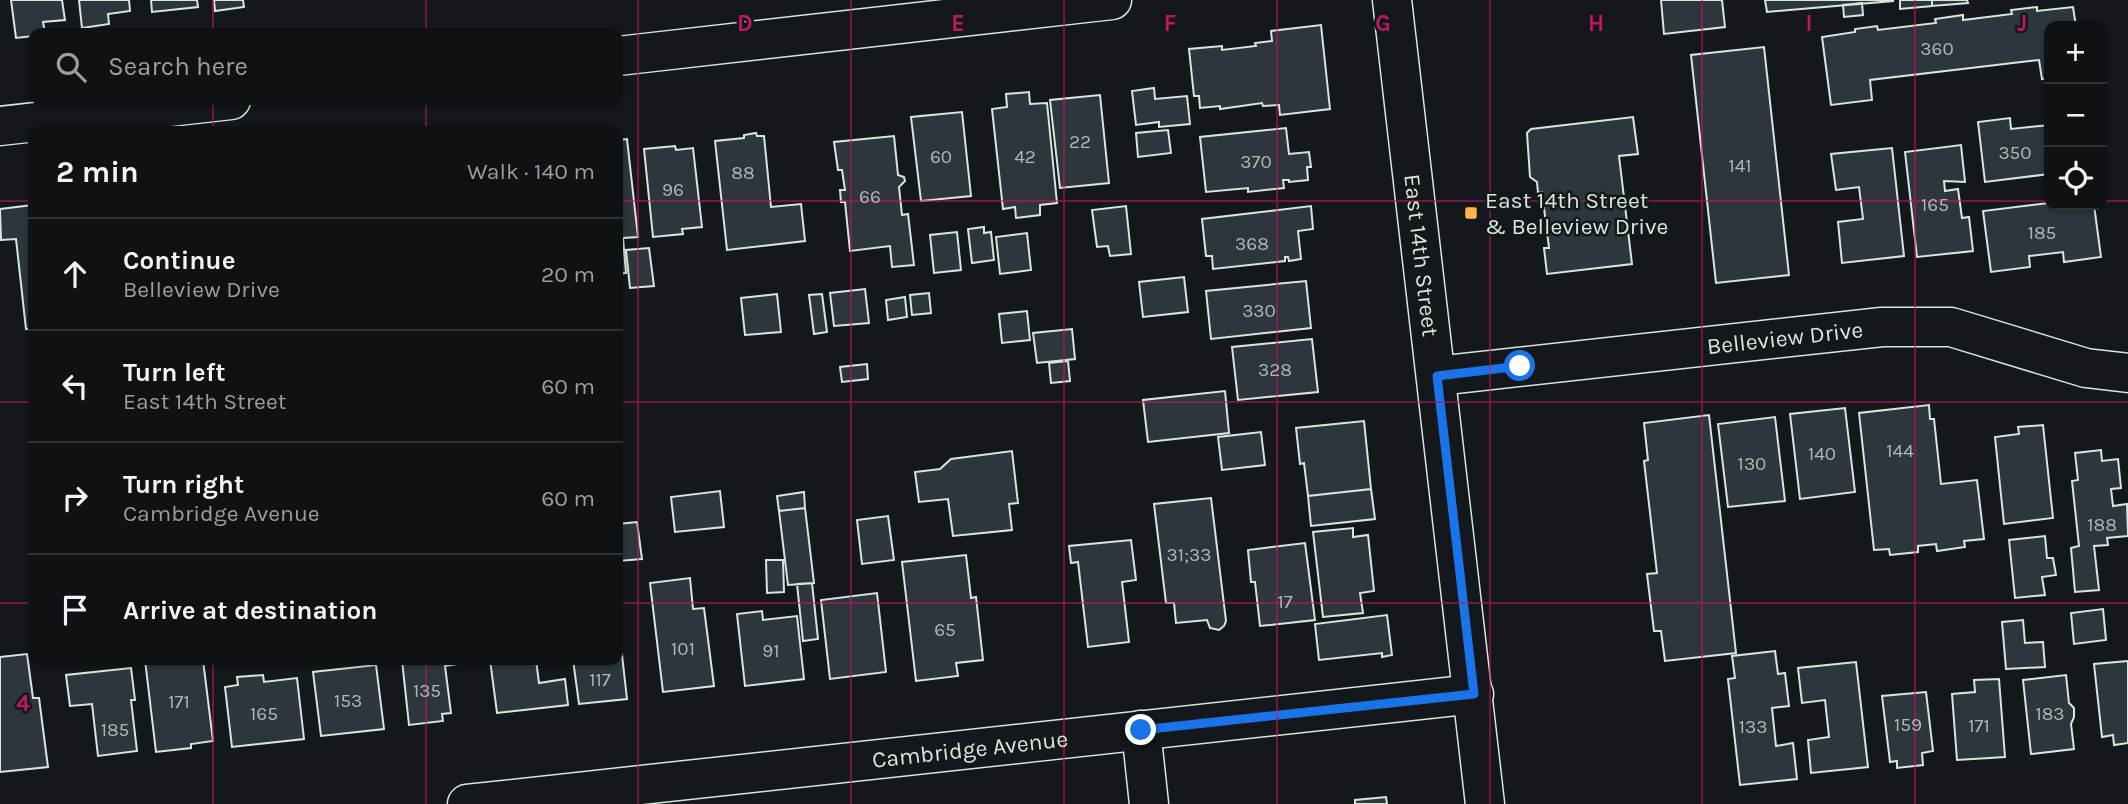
<!DOCTYPE html>
<meta charset="utf-8">
<style>
:root{--surface:#0f1215;--page:#1d2022;--text:#f1f3f6;--muted:#9b9ea0;--line:#2f3234}
body{margin:0;font-family:Karla,sans-serif;background:var(--page);color:var(--text)}
.controls{position:absolute;right:21px;top:21px;display:grid;overflow:hidden;border-radius:14px;box-shadow:0 2px 5px #0004}
.controls button{width:63px;height:63px;display:grid;place-items:center;padding:0;border:0;border-bottom:2px solid var(--line);background:var(--surface);color:var(--text);font:35px sans-serif}
.stop{position:absolute;width:21px;height:21px;margin:-16px;border:5px solid #1a73e8;border-radius:50%;background:#fff}
.stop.end{background:#1a73e8;border-color:#fff;box-shadow:0 2px 7px #0008}
.list{margin:0;padding:0;list-style:none}
h2{display:flex;justify-content:space-between;align-items:center;height:91px;margin:0;padding:0 28px;font-size:30px}
h2 small{font-size:23px;font-weight:400;color:var(--muted)}
.list li{display:grid;grid-template-columns:46px 1fr auto;gap:21px;align-items:center;box-sizing:border-box;height:112px;padding:0 28px;border-top:2px solid var(--line)}
.list b{display:block;font-size:26px;white-space:nowrap}
.list p{margin:0;font-size:23px;white-space:nowrap;color:var(--muted)}
.list em{font-size:23px;font-style:normal;color:var(--muted)}
.icon{flex:none;width:38px;height:38px;fill:none;stroke:currentColor;stroke-width:2;stroke-linecap:round;stroke-linejoin:round}
.map{position:relative;flex:none;width:2128px;height:804px;overflow:hidden}
.search{position:absolute;background:var(--surface);box-shadow:0 2px 5px #0004;left:28px;top:28px;width:595px;height:77px;display:flex;align-items:center;gap:18px;box-sizing:border-box;padding:0 24px;border-radius:14px;color:var(--muted);font-size:26px}
.panel{position:absolute;background:var(--surface);box-shadow:0 2px 5px #0004;left:28px;top:126px;width:595px;height:539px;border-radius:14px}
.map>svg:first-child{display:block}
</style>
<div class="map">
<svg width="2128" height="804" viewBox="0 0 2128 804">
<rect width="100%" height="100%" fill="#14181c"/>
<path fill="#2c363c" stroke="#d8e6dc" stroke-width="2" d="M11,0H62L65,20L43,22L45,33H33V36L16,38Z
M79,0H129L130,11L108,14L109,24L82,28Z
M151,0H197L198,7L152,12Z
M214,0H243L244,7L215,11Z
M1661,0H1722L1725,27L1664,34Z
M1765,0H1893V1L1767,12Z
M1900,0H1932V6L1900,9Z
M1932,0H1967L1968,3L1932,6Z
M1862,3L1863,15L1844,17L1843,5Z
M2037,7V11L2073,7L2076,26H2049V78L2042,79L2039,60L1870,80L1872,100L1831,105L1822,37L1855,32V29L1877,26L1878,30L1936,23L1935,19L1963,15V20L2012,14L2011,10Z
M1321,25L1330,109L1280,115L1279,105L1263,106L1262,103L1220,109V106L1200,108L1199,96H1194L1189,49L1222,46V50L1256,46L1255,43L1272,41L1271,31Z
M1764,47L1789,275L1716,283L1691,55Z
M1154,88L1155,99L1187,96L1190,124L1159,127V122L1136,125L1132,91Z
M1029,92L1030,104L1047,103L1057,203L1040,205V215L1016,218L1015,207L1003,209L992,109L1007,107L1006,94Z
M1100,95L1109,183L1060,188L1050,100Z
M962,112L971,196L921,201L911,117Z
M1633,117L1638,154L1619,156L1632,264L1547,274L1544,248H1549L1542,192L1538,193L1537,182L1530,177L1527,133L1531,129Z
M2010,118L2011,129L2049,125V174L1985,182L1978,122Z
M1286,128L1289,154L1309,152L1311,167H1307L1308,180L1289,182V180H1283L1284,188L1248,192V188L1206,192L1200,137Z
M1168,130L1171,153L1138,157L1136,133Z
M756,133L757,136H764L771,207L801,204L805,241L727,250L715,141L744,138V135Z
M894,136L898,175L904,177L905,181L899,187L902,215L908,214L914,265L892,267L890,246L850,251L845,202H841L840,190H845L842,170H838L834,142Z
M627,139L638,237L623,238L626,273L618,274V140Z
M1961,145L1965,182L1944,181L1945,191L1958,189L1962,218L1969,217L1973,251L1917,257L1905,152Z
M675,146L676,150L693,148L702,227L682,229L683,234L653,237L644,149Z
M1892,148L1904,256L1842,263L1838,222L1863,219L1859,187L1836,190L1831,154Z
M2049,203L2094,205L2101,257L2064,262L2063,252L2029,256L2030,267L1991,272L1983,211Z
M33,205V328L26,329L16,239L1,240L0,209Z
M1126,206L1131,254L1110,256L1108,246L1097,247L1092,210Z
M1311,206L1313,229L1298,231L1301,259L1289,261L1288,257H1285V261L1213,269L1212,256H1206L1202,219Z
M984,227V233L991,232L994,260L972,263L968,229Z
M957,232L961,270L934,273L930,235Z
M1027,233L1031,270L1000,274L996,237Z
M649,248L654,286L630,288L626,250Z
M1184,277L1188,312L1143,317L1139,282Z
M1306,281L1311,328L1211,339L1206,291Z
M865,289L869,323L834,326L830,293Z
M929,293L931,313L912,315L910,295Z
M777,294L781,332L745,335L741,298Z
M822,294L827,332L814,334L809,295Z
M905,297L907,317L888,320L886,300Z
M1027,311L1030,340L1002,343L999,314Z
M1072,329L1075,359L1037,363L1033,333Z
M1312,339L1318,392L1238,400L1232,347Z
M1068,361L1070,381L1051,383L1049,363Z
M867,364L868,379L842,382L840,367Z
M1225,391L1229,433L1148,442L1143,400Z
M1929,405L1930,419H1934L1941,484L1977,480L1984,539L1964,541L1965,547L1937,551L1936,544L1918,546V552L1890,555L1889,549L1874,550L1859,413Z
M1845,408L1855,492L1800,499L1790,414Z
M1709,415L1736,653L1665,661L1661,631H1654L1647,574L1657,573L1644,461L1648,460L1644,423Z
M1775,417L1785,501L1728,507L1718,424Z
M1364,421L1371,489L1308,496L1304,463L1300,464L1296,428Z
M2043,425L2053,518L2004,524L1995,437L2019,434L2018,427Z
M1261,432L1265,465L1222,470L1218,437Z
M2101,450L2102,461L2118,459L2121,488L2111,489L2113,506L2127,504L2128,536L2107,538L2108,545L2094,546L2099,590L2075,592L2071,548L2079,546L2072,481L2078,480L2075,453Z
M1012,451L1018,503L1009,504L1012,530L953,536L948,499L919,502L915,472L940,469L951,459Z
M1371,489L1375,519L1311,526L1308,496Z
M720,491L724,527L675,532L671,497Z
M804,492L805,508L779,511L777,496Z
M1211,498L1226,621L1224,626L1219,630L1210,628L1207,620L1176,623L1174,603H1166L1154,504Z
M805,508L814,583L788,585L779,511Z
M888,516L894,560L862,564L857,520Z
M637,522L642,559L618,561V524Z
M1353,528V537L1368,535L1374,591L1360,593L1363,613L1323,617L1313,532Z
M2045,536L2047,558H2053L2056,575L2042,577L2045,595L2015,598L2009,540Z
M1131,540L1136,580L1122,582L1129,642L1088,647L1078,562L1071,563L1069,546Z
M1305,543L1315,620L1260,626L1255,582H1251L1248,550Z
M966,555L971,598L976,597L983,660L956,663L958,676L916,681L902,562Z
M766,560H783L784,592L767,593Z
M690,578L693,609L704,608L714,686L663,692L650,583Z
M812,583L818,639L803,641L797,584Z
M877,593L886,672L830,679L821,600Z
M2103,609L2106,640L2074,644L2071,613Z
M762,611L763,620L797,616L804,679L745,686L737,614Z
M1387,615L1392,655L1382,657V653L1319,660L1315,624Z
M2023,620L2025,643L2043,642L2045,667L2006,669L2002,622Z
M618,637H620L627,699L579,704L573,660H618Z
M1775,651L1778,674L1785,673L1789,706L1772,708L1776,746L1793,743L1797,779L1740,785L1728,679L1735,678L1732,656Z
M27,654L33,698H39L48,767L0,772V657Z
M145,660H203L213,741L191,744V748L156,752Z
M402,660H463L464,663L445,666L451,713L442,714L443,721L409,725Z
M490,660H536L539,683L565,679L568,705L497,713Z
M2128,661V743L2114,745L2113,735L2102,737L2094,664Z
M1856,662L1868,767L1811,773L1808,740L1829,737L1825,700L1802,703L1798,668Z
M376,665L384,729L321,736L313,672Z
M131,668L135,700H131L137,751L98,756L92,704L70,706L66,675Z
M263,675L264,682L297,678L304,739L232,747L225,687L238,685L237,677Z
M2066,675L2069,703L2074,708V717L2071,724L2074,749L2031,754L2023,680Z
M1999,679L2005,757L1957,760L1952,694L1975,692L1974,680Z
M1926,692L1933,751L1922,753L1923,765L1897,768V761L1890,762L1882,696Z
M1386,797L1387,804H1355V800Z"/>
<g fill="none" stroke-linecap="round" stroke-linejoin="round">
<g stroke="#d8e6dc" stroke-width="41">
<g id="minor">
<path d="M618,56L1112,0"/>
<path d="M0,126L231,100"/>
<path id="s1" d="M1437,376L1882,327H1951L2086,368L2128,373"/>
<path d="M1141,730L1149,804"/>
<path id="s2" d="M467,804L1474,694"/>
</g>
</g>
<g stroke="#d8e6dc" stroke-width="41">
<g id="major">
<path id="s3" d="M1392,0L1485,804"/>
</g>
</g>
<use href="#minor" stroke="#14181c" stroke-width="38"/>
<use href="#major" stroke="#14181c" stroke-width="38"/>
</g>
<g fill="none" stroke-linecap="round" stroke-linejoin="round">
<path stroke="#1a73e8" stroke-width="9" d="M1141,730L1474,694L1437,376L1520,366"/>
</g>
<path fill="none" stroke="#c2185b" stroke-width="2" stroke-opacity="0.55" d="M213,0V33M426,0V33M638,0V804M851,0V804M1064,0V804M1277,0V804M1490,0V804M1702,0V804M1915,0V804M213,100V131M426,100V131M0,201H33M618,201H2049M2102,201H2128M0,402H33M618,402H2128M0,603H33M618,603H2128M213,660V804M426,660V804"/>
<rect fill="#ffb74d" stroke="#14181c" stroke-width="2.5" x="1464" y="206" width="14" height="14" rx="3.5"/>
<g text-anchor="middle" stroke-width="5" stroke-linejoin="round" paint-order="stroke">
<g font-size="19" fill="#adbab4">
<text x="1937" y="55">360</text>
<text x="1080" y="148">22</text>
<text x="2015" y="159">350</text>
<text x="941" y="163">60</text>
<text x="1025" y="163">42</text>
<text x="1256" y="168">370</text>
<text x="1740" y="172">141</text>
<text x="743" y="179">88</text>
<text x="673" y="196">96</text>
<text x="870" y="203">66</text>
<text x="1935" y="211">165</text>
<text x="2042" y="239">185</text>
<text x="1252" y="250">368</text>
<text x="1259" y="317">330</text>
<text x="1275" y="376">328</text>
<text x="1900" y="457">144</text>
<text x="1822" y="460">140</text>
<text x="1752" y="470">130</text>
<text x="2102" y="531">188</text>
<text x="1189" y="561">31;33</text>
<text x="1285" y="608">17</text>
<text x="945" y="636">65</text>
<text x="683" y="655">101</text>
<text x="771" y="657">91</text>
<text x="600" y="686">117</text>
<text x="427" y="697">135</text>
<text x="348" y="707">153</text>
<text x="179" y="708">171</text>
<text x="264" y="720">165</text>
<text x="2050" y="720">183</text>
<text x="1908" y="731">159</text>
<text x="1979" y="732">171</text>
<text x="1753" y="733">133</text>
<text x="115" y="736">185</text>
</g>
<g font-size="23" fill="#d8e6dc" stroke="#14181c" text-anchor="start">
<text x="1485" y="208">East 14th Street<tspan x="1485" dy="26">&amp; Belleview Drive</tspan></text>
</g>
<g font-size="23" fill="#d8e6dc" stroke="#14181c">
<text dy="8" stroke="none"><textPath href="#s3" startOffset="257">East 14th Street</textPath></text>
<text dy="8" stroke="none"><textPath href="#s1" startOffset="350">Belleview Drive</textPath></text>
<text dy="8" stroke="none"><textPath href="#s2" startOffset="506">Cambridge Avenue</textPath></text>
</g>
</g>
<g font-size="23" text-anchor="middle" font-weight="bold" fill="#c2185b" stroke="#14181c" stroke-width="5" stroke-linejoin="round" paint-order="stroke">
<text x="745" y="31">D</text>
<text x="958" y="31">E</text>
<text x="1170" y="31">F</text>
<text x="1383" y="31">G</text>
<text x="1596" y="31">H</text>
<text x="1809" y="31">I</text>
<text x="2022" y="31">J</text>
<text x="23" y="711">4</text>
</g>
</svg>
<div class="controls">
<button>+</button>
<button>−</button>
<button><svg class="icon" aria-label="locate" viewBox="0 0 24 24"><circle cx="12" cy="12" r="6"/><path d="M12 2v4M12 18v4M2 12h4M18 12h4"/></svg></button>
</div>
<div class="stop" style="left:1520px;top:366px"></div>
<div class="stop end" style="left:1141px;top:730px"></div>
<div class="search"><svg class="icon" aria-label="search" viewBox="0 0 24 24"><circle cx="10" cy="10" r="6"/><path d="M15 15l6 6"/></svg>Search here</div>
<section class="panel">
<h2>2 min<small>Walk · 140 m</small></h2>
<ul class="list">
<li><svg class="icon" aria-label="ahead" viewBox="0 0 24 24"><path d="M12 20V5M6 11l6-6 6 6"/></svg><div><b>Continue</b><p>Belleview Drive</p></div><em>20 m</em></li>
<li><svg class="icon" aria-label="left" viewBox="0 0 24 24"><path d="M17 20v-9H6M10 6l-5 5 5 5"/></svg><div><b>Turn left</b><p>East 14th Street</p></div><em>60 m</em></li>
<li><svg class="icon" aria-label="right" viewBox="0 0 24 24"><path d="M7 20v-9h11M14 6l5 5-5 5"/></svg><div><b>Turn right</b><p>Cambridge Avenue</p></div><em>60 m</em></li>
<li><svg class="icon" aria-label="arrive" viewBox="0 0 24 24"><path d="M6 21V4h12l-3 4 3 4H6"/></svg><div><b>Arrive at destination</b></div></li>
</ul>
</section>
</div>
